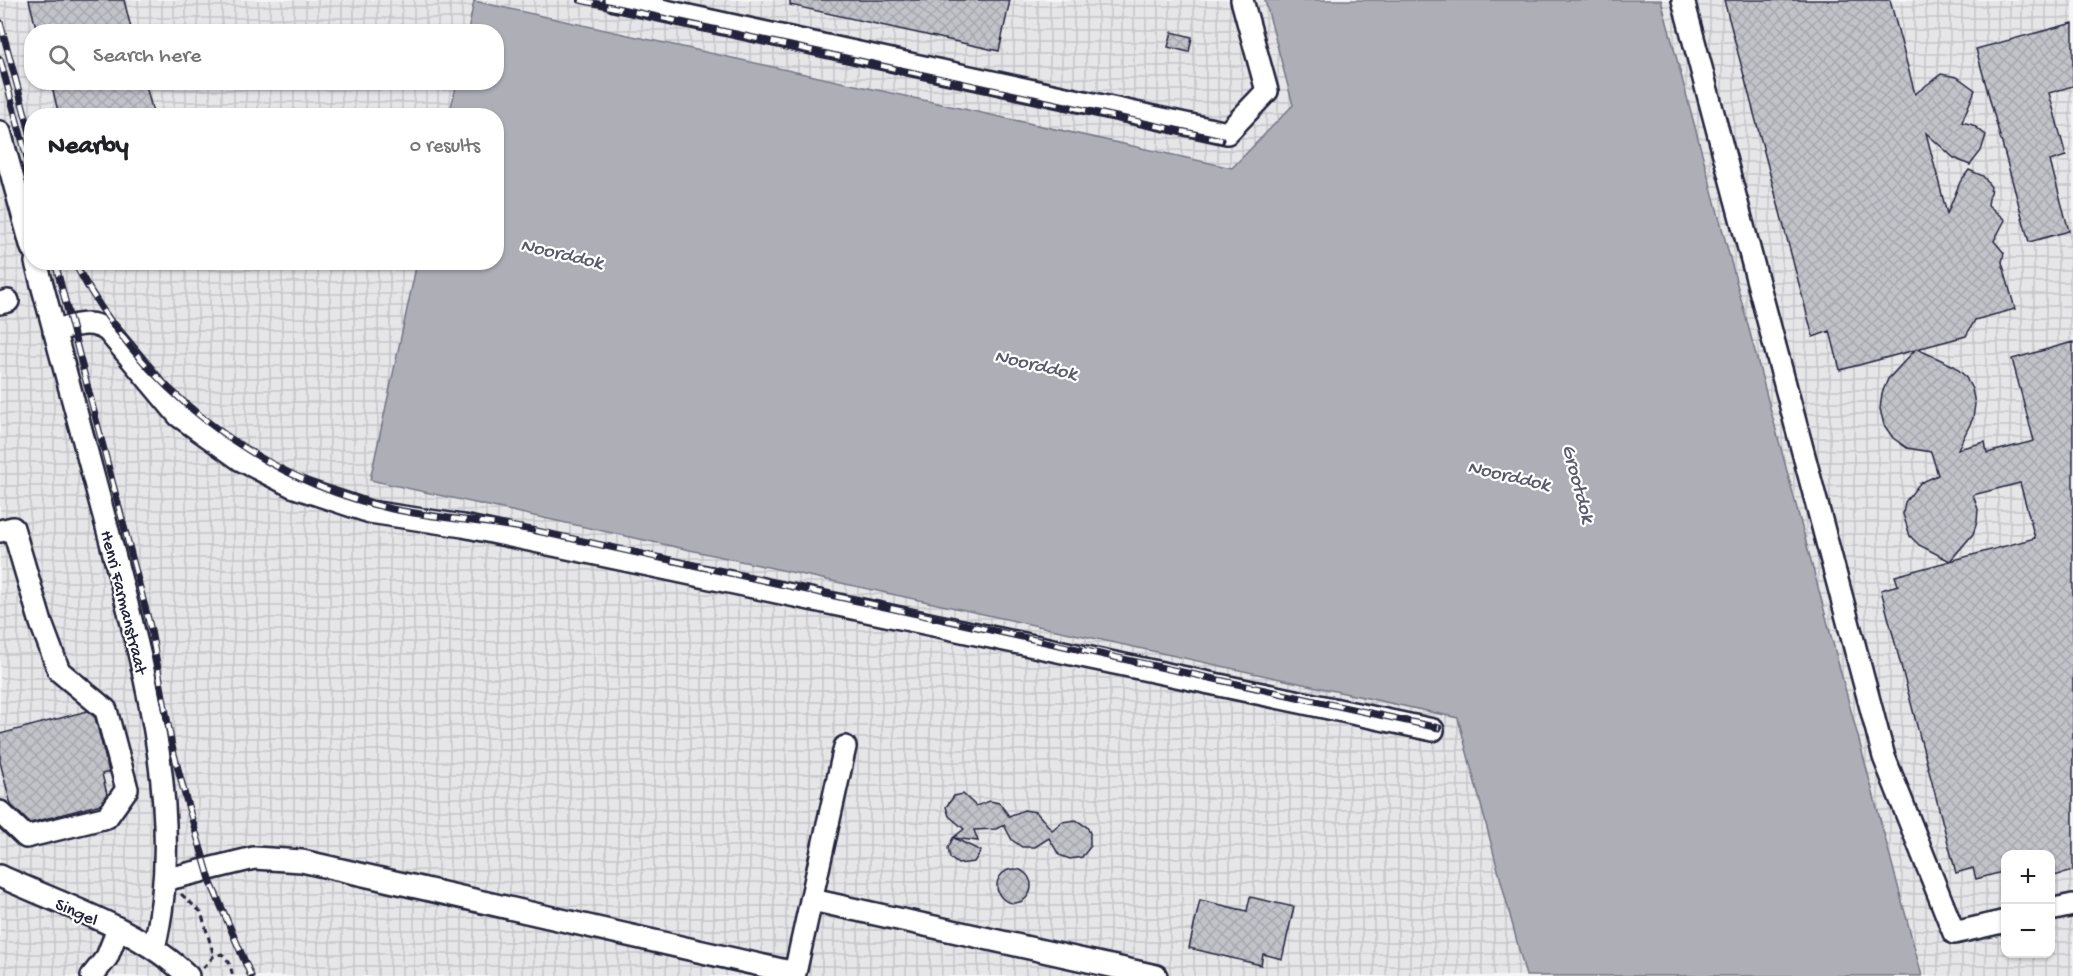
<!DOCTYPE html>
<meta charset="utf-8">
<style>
:root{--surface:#fff;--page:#f6f6f6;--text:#202124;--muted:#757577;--line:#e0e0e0}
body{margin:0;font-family:"Gochi Hand",sans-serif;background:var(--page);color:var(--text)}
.controls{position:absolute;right:18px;bottom:18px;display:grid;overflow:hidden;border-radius:12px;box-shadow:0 2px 4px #0004}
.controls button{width:54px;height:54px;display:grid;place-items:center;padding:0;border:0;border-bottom:2px solid var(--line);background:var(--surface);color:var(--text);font:30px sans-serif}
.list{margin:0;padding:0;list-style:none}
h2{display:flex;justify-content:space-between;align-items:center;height:78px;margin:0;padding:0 24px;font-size:26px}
h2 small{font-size:20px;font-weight:400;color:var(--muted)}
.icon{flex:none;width:33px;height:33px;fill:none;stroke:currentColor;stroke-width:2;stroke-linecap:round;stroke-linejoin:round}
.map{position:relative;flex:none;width:2073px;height:976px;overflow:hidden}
.search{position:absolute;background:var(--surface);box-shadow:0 2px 4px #0004;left:24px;top:24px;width:480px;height:66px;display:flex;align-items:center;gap:15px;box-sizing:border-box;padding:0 21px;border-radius:24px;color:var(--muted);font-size:22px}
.panel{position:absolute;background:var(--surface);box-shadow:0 2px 4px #0004;left:24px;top:108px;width:480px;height:162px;border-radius:24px}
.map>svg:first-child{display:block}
</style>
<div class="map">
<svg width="2073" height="976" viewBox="0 0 2073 976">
<defs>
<pattern id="industrial-grid" width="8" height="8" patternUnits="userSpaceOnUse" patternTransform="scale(1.5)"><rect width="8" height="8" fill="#e6e6e9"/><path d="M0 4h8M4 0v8" fill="none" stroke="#c5c5c9"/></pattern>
<pattern id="building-cross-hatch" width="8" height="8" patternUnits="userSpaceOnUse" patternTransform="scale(1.5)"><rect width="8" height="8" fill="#c2c2c9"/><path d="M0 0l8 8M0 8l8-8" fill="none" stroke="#a6a6ae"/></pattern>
</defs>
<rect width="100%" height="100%" fill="#f6f6f7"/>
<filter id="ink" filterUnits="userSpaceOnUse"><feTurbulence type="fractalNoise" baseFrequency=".0167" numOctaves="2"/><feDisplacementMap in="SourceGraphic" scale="12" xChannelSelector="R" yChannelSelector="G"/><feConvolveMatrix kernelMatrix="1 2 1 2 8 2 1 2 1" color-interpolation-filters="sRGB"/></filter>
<g filter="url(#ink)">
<path fill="url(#industrial-grid)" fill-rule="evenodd" d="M0,0H1265L1293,105L1232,168L475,1L468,31L32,32V82L457,83L449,115L32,116V262L417,263L370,480L1458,718L1526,976H0Z
M1661,0H2073V976H1922ZM2006,854H2050V954H2006Z"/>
<path fill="#aeaeb7" stroke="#767685" stroke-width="1.5" d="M1265,0H1661L1922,976H1526L1458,718L370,480L417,263L496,262V116L449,115L457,83L496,82V32L468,31L474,1L1232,168L1293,105Z"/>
<path fill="url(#building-cross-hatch)" stroke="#22223b" stroke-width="1.5" d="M29,0H124L132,32H37Z
M790,0H1010L999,51L790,5Z
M1724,0H1890L1915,94L1941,74L1957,77L1975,90L1962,122L1973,125L1986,135L1981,151L1970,165L1954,158L1926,133L1947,214L1960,182L1969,170L1983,176L1991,187L1988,205L2005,220L1994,241L2004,253L2002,262L2015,309L1975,320L1966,336L1917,349L1954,366L1965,376L1972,389L1975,404L1973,418L1958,449L1985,442L1987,453L2034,441L2012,359L2073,342V871L2050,877V855H2006V871L1976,879L1973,868L1956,873L1881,590L1898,585L1895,576L2035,538L2020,483L1973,495L1978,509L1977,522L1973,534L1950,561L1919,545L1910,536L1903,514L1905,502L1920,483L1938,475L1931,452L1907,448L1893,438L1884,425L1880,409L1882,393L1888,379L1915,350L1840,370L1830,331L1813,337Z
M2073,23V86L2049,93L2066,156L2050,161L2069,231L2029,242L1976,49Z
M1172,32L1192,37L1189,52L1168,47Z
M51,82H145L154,116H59Z
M87,711L95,717L109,772L102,774L107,794L101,804L30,823L11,805L0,762V734Z
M963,794L976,806L990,801L999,803L1009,816L1024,810L1036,812L1052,830L1062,822L1076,820L1087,827L1090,833V847L1082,857L1070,859L1059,855L1049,838L1035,847H1022L1012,840L1004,825L996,829L974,830L978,841L954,838L981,851L974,862L958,864L950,858L948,848L953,838L964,829L949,816L946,807L954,796Z
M997 886a17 17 0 1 1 34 0a17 17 0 1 1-34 0Z
M1250,897L1294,907L1282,959L1263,954L1261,965L1189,948L1200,900L1247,911Z"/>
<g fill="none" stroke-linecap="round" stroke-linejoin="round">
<g stroke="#22223b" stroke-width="26">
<path id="minor" d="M615,0L1227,133L1267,91L1242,0
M1683,0L1884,757L1954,933L2006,921
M0,132L32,248
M36,262C60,352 84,441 108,531C142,662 187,813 154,948
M0,303L8,301
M54,331C74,326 90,318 108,331L179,416L241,460L292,486L370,512L463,526L1433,730
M0,531L13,528L41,623L59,671L106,710L127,789L107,817L26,837L0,812
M0,876C62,905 139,928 188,976
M164,880L254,858L302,861L795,973L845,747
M812,900L1156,976
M2050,910L2073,905
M92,976L107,957L118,929"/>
</g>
<path stroke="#22223b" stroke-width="3" stroke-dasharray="6 4.5" stroke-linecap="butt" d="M181,894L201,912L214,956
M203,968L214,956L222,954L229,962L233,976"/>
<use href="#minor" stroke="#fff" stroke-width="21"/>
<g stroke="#22223b" stroke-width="7">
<path id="rail" d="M580,0L1222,140
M0,22L32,140
M0,59L32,176
M55,262L151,630L172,746L186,799L211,883L251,976
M74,262C140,387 255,478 392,509C440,519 489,521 537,531L1439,728"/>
</g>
<use href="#rail" stroke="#fff" stroke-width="4.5" stroke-dasharray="14" stroke-linecap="butt"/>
</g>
</g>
<g text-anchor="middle" stroke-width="4.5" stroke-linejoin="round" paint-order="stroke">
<g font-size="18" fill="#22223b" stroke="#fff">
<text transform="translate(125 602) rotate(76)" y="6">Henri Farmanstraat</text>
<text transform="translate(77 911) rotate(24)" y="6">Singel</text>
</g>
<g font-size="20" font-style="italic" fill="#5a5a6d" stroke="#fff">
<text transform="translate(562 252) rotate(13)" y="7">Noorddok</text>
<text transform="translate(1036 363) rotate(13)" y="7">Noorddok</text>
<text transform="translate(1509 474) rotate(13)" y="7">Noorddok</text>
<text transform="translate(1580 483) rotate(75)" y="7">Grootdok</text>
</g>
</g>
</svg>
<div class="controls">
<button>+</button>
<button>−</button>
</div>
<div class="search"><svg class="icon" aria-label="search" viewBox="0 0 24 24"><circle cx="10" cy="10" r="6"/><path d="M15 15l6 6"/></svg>Search here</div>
<section class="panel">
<h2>Nearby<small>0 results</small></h2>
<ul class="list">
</ul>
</section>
</div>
